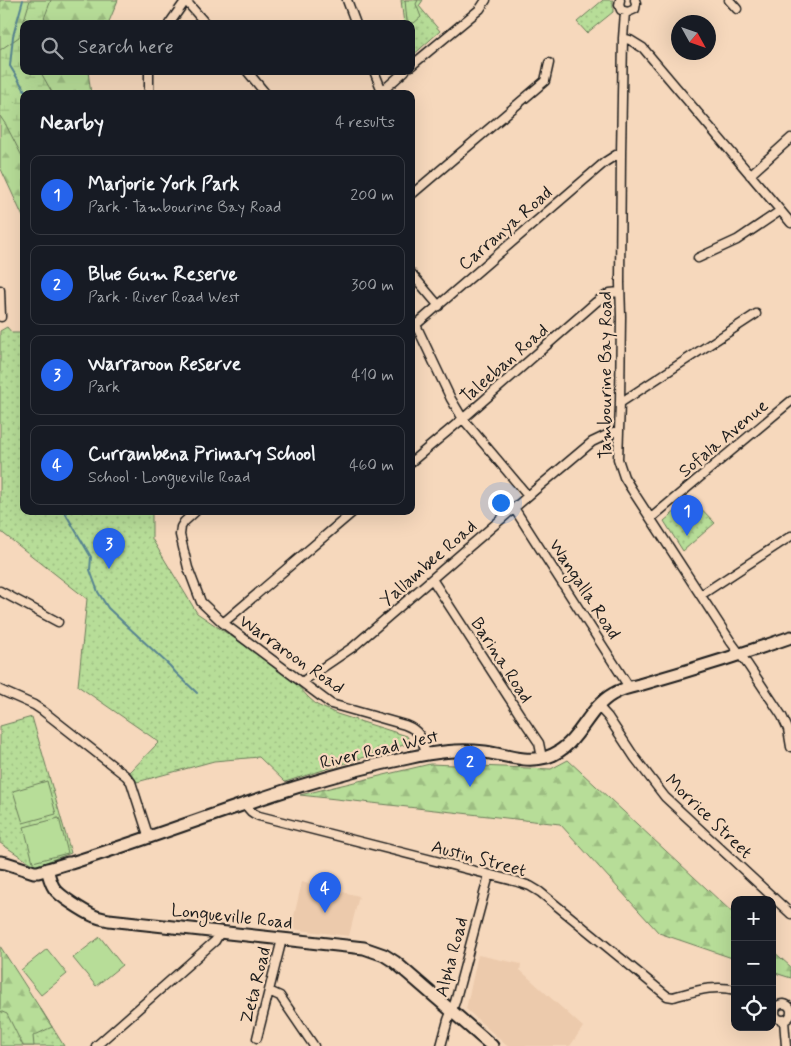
<!DOCTYPE html>
<meta charset="utf-8">
<style>
:root{--surface:#171b24;--page:#20242c;--text:#f1f3f6;--muted:#9ea1a6;--line:#363941;--accent:#2563eb}
body{margin:0;font-family:Mynerve,sans-serif;background:var(--page);color:var(--text)}
.controls{position:absolute;right:15px;bottom:15px;display:grid;overflow:hidden;border-radius:10px;box-shadow:0 5px 20px #0002}
.controls button{width:45px;height:45px;display:grid;place-items:center;padding:0;border:0;border-bottom:1px solid var(--line);background:var(--surface);color:var(--text);font:25px sans-serif}
.compass{position:absolute;left:671px;top:15px;width:45px;height:45px;border-radius:50%;background:var(--surface);box-shadow:0 5px 20px #0002;rotate:130deg}
.you{position:absolute;left:500px;top:502px;width:18px;height:18px;margin:-12px;border:4px solid #fff;border-radius:50%;background:#1a73e8;box-shadow:0 0 0 8px #1a73e833}
.badge{display:grid;place-items:center;width:32px;height:32px;border-radius:50%;background:var(--accent);color:#fff;font-size:16px;font-weight:700}
.pin{position:absolute;translate:-50% -41px;filter:drop-shadow(0 1px 2px #0008)}
.pin::after{content:'';position:absolute;top:26px;width:18px;height:15px;background:inherit;clip-path:polygon(0 0,100% 0,50% 100%)}
.list{margin:0;padding:0;list-style:none}
h2{display:flex;justify-content:space-between;align-items:center;height:65px;margin:0;padding:0 20px;font-size:21px}
h2 small{font-size:16px;font-weight:400;color:var(--muted)}
.list li{display:grid;grid-template-columns:32px 1fr auto;gap:15px;align-items:center;box-sizing:border-box;height:80px;margin:0 10px 10px;padding:0 10px;border:1px solid var(--line);border-radius:10px}
.list b{display:block;font-size:19px;white-space:nowrap}
.list p{margin:0;font-size:16px;white-space:nowrap;color:var(--muted)}
.list em{font-size:16px;font-style:normal;color:var(--muted)}
.icon{flex:none;width:28px;height:28px;fill:none;stroke:currentColor;stroke-width:2;stroke-linecap:round;stroke-linejoin:round}
.map{position:relative;flex:none;width:791px;height:1046px;overflow:hidden}
.search{position:absolute;background:var(--surface);box-shadow:0 5px 20px #0002;left:20px;top:20px;width:395px;height:55px;display:flex;align-items:center;gap:12px;box-sizing:border-box;padding:0 18px;border-radius:10px;color:var(--muted);font-size:19px}
.panel{position:absolute;background:var(--surface);box-shadow:0 5px 20px #0002;left:20px;top:90px;width:395px;height:425px;border-radius:10px}
.map>svg:first-child{display:block}
</style>
<div class="map">
<svg width="791" height="1046" viewBox="0 0 791 1046">
<defs>
<pattern id="grass-dots" width="8" height="8" patternUnits="userSpaceOnUse" patternTransform="scale(1.25)"><rect width="8" height="8" fill="#b7dd98"/><path d="M2 2h.1M6 6h.1" fill="none" stroke="#9dbd82" stroke-width="1.8" stroke-linecap="round"/></pattern>
<pattern id="forest-firs" width="22" height="20" patternUnits="userSpaceOnUse" patternTransform="scale(1.25)"><rect width="22" height="20" fill="#b7dd98"/><path d="M5 1l3.5 6h-7zM16 11l3.5 6h-7z" fill="#9dbd82"/></pattern>
<pattern id="wetland-marsh" width="20" height="14" patternUnits="userSpaceOnUse" patternTransform="scale(1.25)"><rect width="20" height="14" fill="#b7dd98"/><path d="M1 5h8M5 5V1M11 12h8M15 12V8" fill="none" stroke="#9dbd82"/></pattern>
</defs>
<rect width="100%" height="100%" fill="#f6d8bc"/>
<filter id="ink" filterUnits="userSpaceOnUse"><feTurbulence type="fractalNoise" baseFrequency=".02" numOctaves="2"/><feDisplacementMap in="SourceGraphic" scale="10" xChannelSelector="R" yChannelSelector="G"/><feConvolveMatrix kernelMatrix="1 2 1 2 8 2 1 2 1" color-interpolation-filters="sRGB"/></filter>
<g filter="url(#ink)">
<path fill="#eccaac" d="M302,882L359,896L349,936L291,929Z
M478,955L521,964L520,970L583,1027L570,1046H507L466,1009Z"/>
<path fill="url(#grass-dots)" stroke="#6a7c5a" d="M401,0H423L419,6L440,31L411,57V24H404Z
M603,0H613V12L587,33L577,22Z
M7,327L12,333H24V511H152V539L197,613L287,674L308,697L317,705L337,714L407,736L410,743L285,782L259,757L214,761L137,782L130,772L159,742L78,686L87,599L0,531V331Z
M691,498L715,523L683,551L664,521Z
M32,717L71,853L35,866L0,843V726Z
M0,967L41,1009L64,1046H0Z"/>
<path fill="url(#forest-firs)" stroke="#6a7c5a" d="M0,0H118L108,24H24V71H88L91,94H24V219L0,167Z
M405,0H418L416,4L421,17L414,23L407,22Z
M568,760L735,915V959L659,933L560,824L300,795L430,764L551,769Z
M0,946L52,1027L33,1036L34,1046H23L7,1014L0,1011Z
M772,950L791,967V978L772,972Z"/>
<path fill="url(#wetland-marsh)" stroke="#6a7c5a" d="M30,0H51L42,24H24V71H40L53,94H24V160L6,125L0,116V50L19,37Z"/>
<path fill="#b7dd98" stroke="#6a7c5a" d="M47,781L56,814L23,823L13,791Z
M59,818L68,853L33,862L24,827Z
M100,937L122,965L96,986L73,958Z
M47,949L67,974L41,995L21,970Z"/>
<g fill="none" stroke-linecap="round" stroke-linejoin="round">
<path stroke="#578491" stroke-width="2" d="M23,0L13,36L10,66L27,94
M64,511L91,557L90,570L98,592L108,608L170,666L176,673L197,693"/>
<g stroke="#1c1c1c" stroke-width="11">
<path id="street" d="M347,0L356,24
M620,0L619,5L621,10L628,12L635,9L636,3L635,0
M729,0L737,9
M186,1L206,24
M625,12L623,38L621,154L620,283L621,316L620,403L618,459L624,477L632,490L731,642L748,665L782,716L788,729L791,747
M169,24L186,0
M623,38L630,40L643,48L791,223
M411,66L480,9L486,0
M149,71V94
M247,71L266,94
M374,71L382,91
M379,94L405,71
M750,175L791,138
M411,195L545,81L549,63
M698,258L737,240L780,211
M411,273L439,306
M0,290L1,317
M416,325L451,399L463,419L528,496
M411,329L605,162L616,155L621,154
M620,403L756,314
M411,462L466,416L596,302L610,293L620,292
M514,508L629,687
M196,511L184,522L181,527L180,535L188,568L201,602L223,623L331,704L405,725C421,731 422,739 426,754
M651,518L791,401
M432,579L522,718L539,743L542,758
M0,591L58,622
M701,595L791,536
M223,623L354,511
M303,682L306,679L353,647L535,490L592,442L613,432H619
M0,690L34,705L43,711L126,776L131,782L149,838
M598,706L608,717L635,758L665,797L791,914
M246,804C249,811 252,813 259,816L518,882L530,886L540,892L667,996L673,997C693,992 714,984 735,990
M269,991L280,996L314,1046
M775 1012a8 8 0 1 1 16 0a8 8 0 1 1-16 0Z
M784,1020L786,1046
M257,1038L282,939
M96,1046L215,941L220,933
M441,1046L448,1020L455,1002L489,875"/>
</g>
<g stroke="#1c1c1c" stroke-width="15">
<path id="secondary" d="M0,862L6,863L34,872H38L68,863H71C184,828 293,781 408,758C435,752 458,749 485,752C506,755 525,763 547,757C579,747 586,709 613,694C621,689 630,687 639,685C653,681 666,677 680,673C717,662 754,650 791,637
M47,869C49,875 50,882 54,888C59,896 85,912 94,916C99,918 104,919 109,920L364,948L384,955L395,962L492,1046"/>
</g>
<use href="#street" stroke="#f6d8bc" stroke-width="8"/>
<use href="#secondary" stroke="#f6d8bc" stroke-width="11"/>
</g>
</g>
<g text-anchor="middle" stroke-width="4.5" stroke-linejoin="round" paint-order="stroke">
<g font-size="18" fill="#1c1c1c" stroke="#f6d8bc">
<text transform="translate(505 228) rotate(-41)" y="6">Carranya Road</text>
<text transform="translate(504 363) rotate(-41)" y="6">Taleeban Road</text>
<text transform="translate(605 375) rotate(-90)" y="6">Tambourine Bay Road</text>
<text transform="translate(723 438) rotate(-40)" y="6">Sofala Avenue</text>
<text transform="translate(428 563) rotate(-41)" y="6">Yallambee Road</text>
<text transform="translate(585 589) rotate(57)" y="6">Wangalla Road</text>
<text transform="translate(292 654) rotate(35)" y="6">Warraroon Road</text>
<text transform="translate(502 660) rotate(57)" y="6">Barina Road</text>
<text transform="translate(379 749) rotate(-13)" y="6">River Road West</text>
<text transform="translate(709 816) rotate(44)" y="6">Morrice Street</text>
<text transform="translate(479 858) rotate(15)" y="6">Austin Street</text>
<text transform="translate(232 916) rotate(6)" y="6">Longueville Road</text>
<text transform="translate(451 957) rotate(-75)" y="6">Alpha Road</text>
<text transform="translate(255 985) rotate(-76)" y="6">Zeta Road</text>
</g>
</g>
</svg>
<div class="controls">
<button>+</button>
<button>−</button>
<button><svg class="icon" aria-label="locate" viewBox="0 0 24 24"><circle cx="12" cy="12" r="6"/><path d="M12 2v4M12 18v4M2 12h4M18 12h4"/></svg></button>
</div>
<svg class="compass" viewBox="-18 -18 36 36"><path d="M0-13l5 13h-10z" fill="#e53935"/><path d="M0 13l5-13h-10z" fill="#9ea1a6"/></svg>
<div class="you"></div>
<div class="pin badge" style="left:687px;top:536px">1</div>
<div class="pin badge" style="left:470px;top:787px">2</div>
<div class="pin badge" style="left:109px;top:569px">3</div>
<div class="pin badge" style="left:325px;top:913px">4</div>
<div class="search"><svg class="icon" aria-label="search" viewBox="0 0 24 24"><circle cx="10" cy="10" r="6"/><path d="M15 15l6 6"/></svg>Search here</div>
<section class="panel">
<h2>Nearby<small>4 results</small></h2>
<ul class="list">
<li><span class="badge">1</span><div><b>Marjorie York Park</b><p>Park · Tambourine Bay Road</p></div><em>200 m</em></li>
<li><span class="badge">2</span><div><b>Blue Gum Reserve</b><p>Park · River Road West</p></div><em>300 m</em></li>
<li><span class="badge">3</span><div><b>Warraroon Reserve</b><p>Park</p></div><em>410 m</em></li>
<li><span class="badge">4</span><div><b>Currambena Primary School</b><p>School · Longueville Road</p></div><em>460 m</em></li>
</ul>
</section>
</div>
